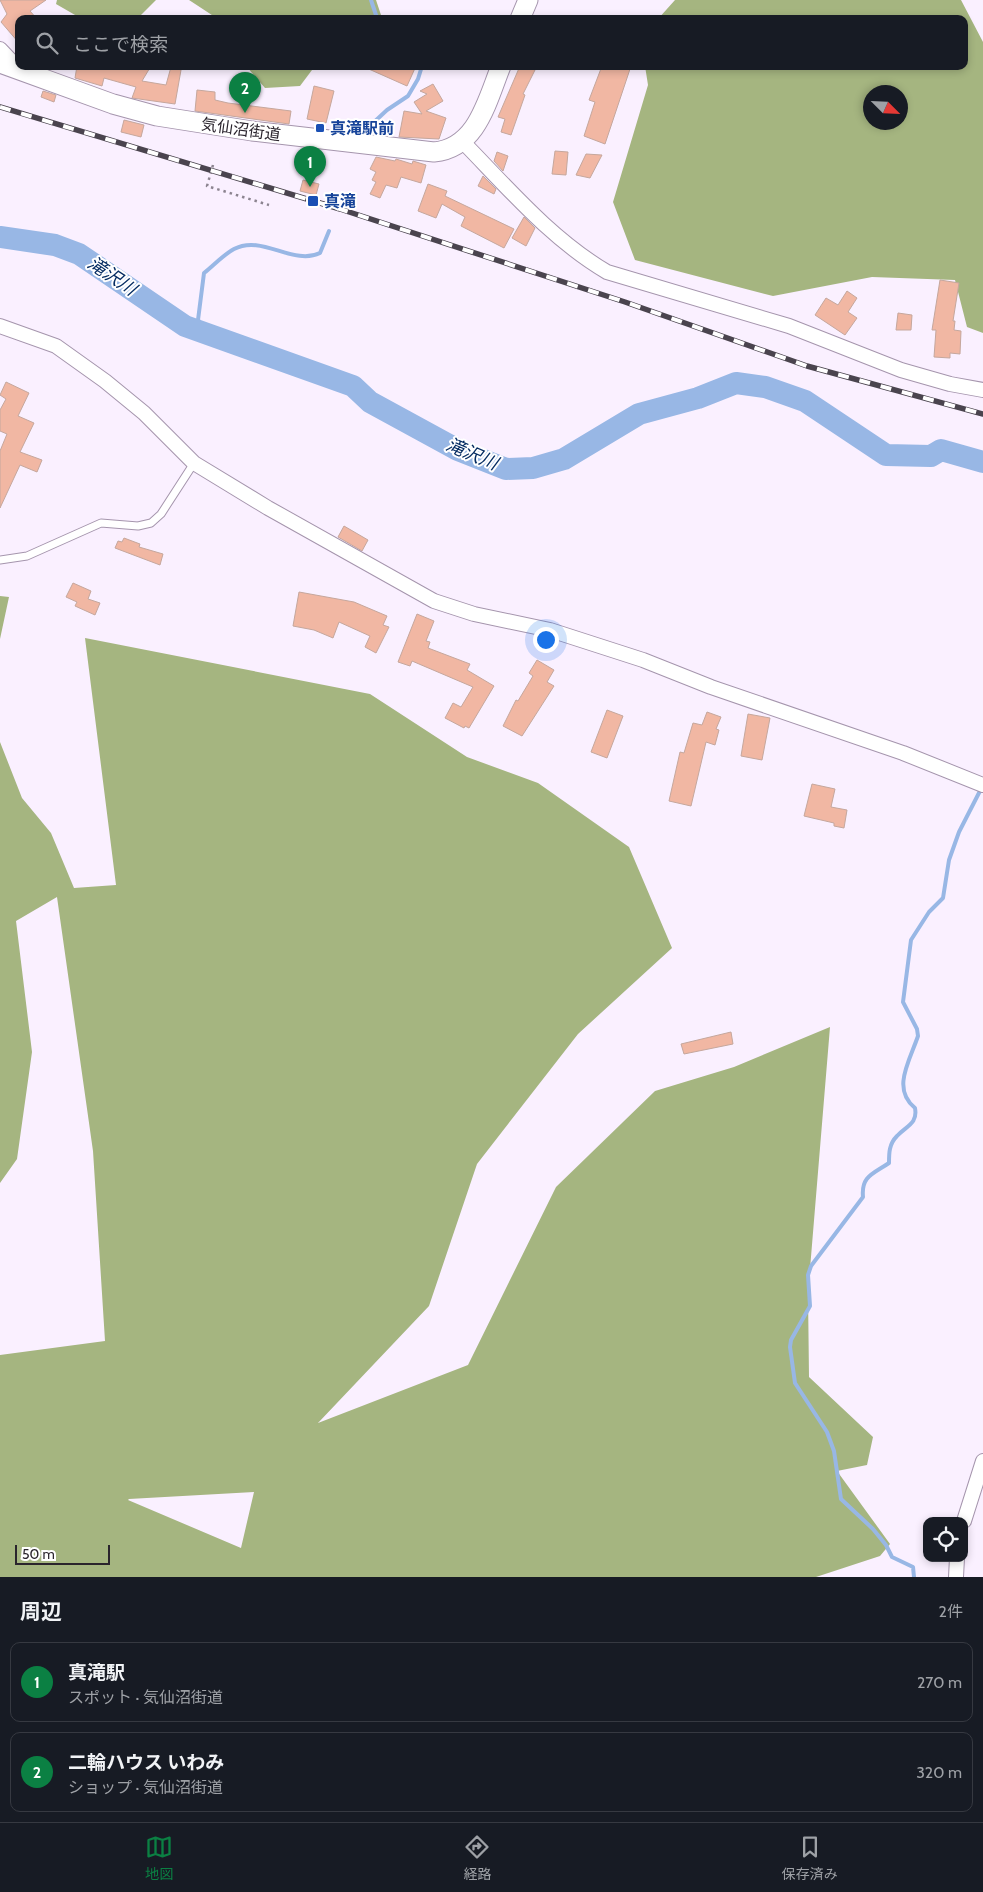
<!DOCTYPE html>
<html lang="ja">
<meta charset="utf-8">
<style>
:root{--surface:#171b24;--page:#20242c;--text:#f1f3f6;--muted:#9ea1a6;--line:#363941;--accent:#0b8043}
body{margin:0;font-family:Cabin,"Noto Sans JP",sans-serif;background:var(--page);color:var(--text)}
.controls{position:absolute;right:15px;bottom:15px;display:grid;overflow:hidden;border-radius:10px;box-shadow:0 2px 8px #0003}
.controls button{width:45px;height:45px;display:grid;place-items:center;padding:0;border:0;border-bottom:1px solid var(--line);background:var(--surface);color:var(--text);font:25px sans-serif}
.compass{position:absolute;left:863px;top:85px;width:45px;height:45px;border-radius:50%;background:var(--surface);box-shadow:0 2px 8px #0003;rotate:114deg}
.scale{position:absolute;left:15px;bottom:12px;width:95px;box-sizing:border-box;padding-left:5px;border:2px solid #2a242d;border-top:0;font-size:14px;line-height:18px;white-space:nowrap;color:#2a242d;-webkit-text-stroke:4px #fff;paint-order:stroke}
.you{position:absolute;left:545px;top:639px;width:18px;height:18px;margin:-12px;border:4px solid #fff;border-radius:50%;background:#1a73e8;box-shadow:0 0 0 8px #1a73e833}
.badge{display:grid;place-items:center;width:32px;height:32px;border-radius:50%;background:var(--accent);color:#fff;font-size:16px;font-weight:700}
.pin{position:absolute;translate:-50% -41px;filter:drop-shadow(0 1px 2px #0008)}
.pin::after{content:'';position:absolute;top:26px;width:18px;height:15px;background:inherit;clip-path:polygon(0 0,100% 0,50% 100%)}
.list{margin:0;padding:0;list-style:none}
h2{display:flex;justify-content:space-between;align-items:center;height:65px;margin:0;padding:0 20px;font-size:21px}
h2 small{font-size:16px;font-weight:400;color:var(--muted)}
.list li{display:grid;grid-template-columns:32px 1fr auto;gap:15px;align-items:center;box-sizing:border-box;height:80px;margin:0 10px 10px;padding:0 10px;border:1px solid var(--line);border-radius:10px}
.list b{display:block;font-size:19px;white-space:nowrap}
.list p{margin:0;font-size:16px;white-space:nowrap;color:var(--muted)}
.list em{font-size:16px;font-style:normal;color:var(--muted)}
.icon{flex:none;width:28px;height:28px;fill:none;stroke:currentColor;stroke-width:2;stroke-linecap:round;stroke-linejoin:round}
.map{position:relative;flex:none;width:983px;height:1577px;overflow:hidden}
.search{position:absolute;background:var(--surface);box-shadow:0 2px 8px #0003;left:15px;right:15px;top:15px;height:55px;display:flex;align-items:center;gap:12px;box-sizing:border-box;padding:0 18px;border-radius:10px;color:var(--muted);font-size:19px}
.sheet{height:245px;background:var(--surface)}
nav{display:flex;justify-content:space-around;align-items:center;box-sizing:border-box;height:70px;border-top:1px solid var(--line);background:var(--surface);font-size:14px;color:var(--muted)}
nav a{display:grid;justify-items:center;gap:2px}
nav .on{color:var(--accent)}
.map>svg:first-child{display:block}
</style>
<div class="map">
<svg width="983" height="1577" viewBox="0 0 983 1577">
<rect width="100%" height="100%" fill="#faf0ff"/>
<path fill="#a5b580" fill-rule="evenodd" d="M57,0H156L137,19H82L56,4Z
M189,0H376L382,18L218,19Z
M675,0H961L983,42V333L967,327L955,280L872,277L773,296L635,260L613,202L648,85L645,66H964V19H658ZM870,92H900V122H870Z
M246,66H315L300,86L265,88Z
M0,596L9,597L0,639Z
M85,638L370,694L467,757L538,783L629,847L672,948L578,1034L477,1164L429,1306L318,1423L468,1365L556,1187L655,1091L734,1067L830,1027L808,1293L809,1377L873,1437L867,1465L837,1471L890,1544L880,1556L816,1577H0V1355L105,1341L93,1151L57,897L16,921L32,1052L17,1159L0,1183V742L22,798L51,833L74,888L116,885ZM254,1492L241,1548L128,1500L129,1499Z"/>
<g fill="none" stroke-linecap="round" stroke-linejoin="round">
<path stroke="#98b7e5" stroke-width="4" d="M371,0L377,18L381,19
M358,137L387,110L408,96L418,79L422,66
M208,334L198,320L204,273C213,266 223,255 234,249C262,234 293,266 320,253L329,231
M914,1577L913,1567L892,1557L886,1545L873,1529L841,1499L834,1451L827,1432L795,1383L790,1347L791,1340L810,1306L808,1275L811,1266L863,1197C861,1176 873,1174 889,1163C889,1153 889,1144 897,1136C906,1126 918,1124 915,1108C891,1089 910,1060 918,1036L917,1029L903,1002L911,940L929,912L943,898L949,860L959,832L982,787"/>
<path stroke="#98b7e5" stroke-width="22" d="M0,237L55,245L79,254L185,326L353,386L370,402L458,450L506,469L533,468L564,459L639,414L698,398L736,383L765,387L805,401L886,455L931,456L941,450L983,462"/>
</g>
<path fill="#f1b7a3" stroke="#c5a79d" d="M0,0H46L30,11L37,19H19V43L1,22L7,14Z
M77,66L98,69L99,66H151L142,81L166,85L171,67L181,70L175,104L132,98L136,87L104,78L102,86L75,78Z
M362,66H416L407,86Z
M520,66L535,70L523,94L525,95L511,135L501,132L505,119L498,117Z
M602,66H631L605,144L584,136L595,102L589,100Z
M433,84L443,101L426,111L446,118L439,139L399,137L404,111L422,114L414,102L427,94L420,91Z
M314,86L334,91L326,123L307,119Z
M197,90L215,92V100L228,103L291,111L289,124L195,111Z
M43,91L56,95L54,102L41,97Z
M124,120L144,125L141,137L121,132Z
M555,151L568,152L566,175L552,174Z
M497,152L508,156L503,171L494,161Z
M586,154L602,155L590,178L576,175Z
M376,157L395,161L396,159L412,164L413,161L426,165L421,183L401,177L397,188L386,185L380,198L370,194L376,182L372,180L376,172L370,169Z
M483,176L496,189L494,194L478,186Z
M303,180L319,184L316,195L300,191Z
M428,184L447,191L445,196L514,229L504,248L461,226L465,217L442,204L436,218L418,211Z
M524,217L535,228L526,246L512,238Z
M940,280L959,283L953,321H955L954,330L961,331L960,354L950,353V358L934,357L936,330H932Z
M847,291L857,298L848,312L857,318L845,335L815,315L826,298L838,305Z
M898,313L912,315L911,330H896Z
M6,382L29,393L18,416L34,423L20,452L42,460L37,472L20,465L0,508V451L7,434L0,431V410L6,399L0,395Z
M344,526L368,540L362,551L338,537Z
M124,538L140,544L139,547L163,554L160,565L115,548L118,541L122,542Z
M73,583L91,591L88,599L100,603L95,615L75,606L77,602L66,597Z
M299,592L354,602L387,616L383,625L389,627L376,653L365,647L370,636L339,622L333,638L314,630L293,626Z
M417,614L434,621L426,641L430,642L428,648L470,664L467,670L494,686L469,728L465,726L464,728L445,718L453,703L461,707L473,687L412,661L410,666L398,662Z
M537,660L554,670L547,682L554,686L522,736L503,726L516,700L518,701L533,676L529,673Z
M607,710L623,716L607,758L591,752Z
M707,712L721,717L716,729L719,730L715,745L706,742L691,806L669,801L680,752L684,753L693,723L702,725Z
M748,714L770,718L762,760L741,756Z
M812,784L835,789L831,807L847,810L844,828L834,826V823L804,816Z
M731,1032L733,1044L684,1054L681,1044Z"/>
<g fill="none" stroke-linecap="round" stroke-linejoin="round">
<g stroke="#a595ad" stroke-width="9">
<path id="lane" d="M0,560L27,556L101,523L138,526L151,523L161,514L194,463"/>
</g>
<g stroke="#a595ad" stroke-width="16">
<path id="street" d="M0,49L19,69
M463,142C508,188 551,239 607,272L789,326L901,370L950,384L983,390
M0,326L56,346L105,381L144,413L194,463L268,508L434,601L474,614L550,630L643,660L711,687L903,753L983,785
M964,1521L983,1461
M956,1577L957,1558"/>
</g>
<g stroke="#a595ad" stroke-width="21">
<path id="secondary" d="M520,19L528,0
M0,63L113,104L157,116L252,131L434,152C477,148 487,101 501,66"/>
</g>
<path stroke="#8c8490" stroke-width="2.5" stroke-dasharray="2.5 4" stroke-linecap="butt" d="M213,165L207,186L269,205"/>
<use href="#lane" stroke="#fff" stroke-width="7"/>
<use href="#street" stroke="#fff" stroke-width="14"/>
<use href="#secondary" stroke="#fff" stroke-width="19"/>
<g stroke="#4a444e" stroke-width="5.5">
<path id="rail" d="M0,107L340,209L625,302L807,366L983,414"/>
</g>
<use href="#rail" stroke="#fff" stroke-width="4" stroke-dasharray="11" stroke-linecap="butt"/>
</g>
<g fill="#1a4fb4" stroke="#fff" stroke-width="2">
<rect x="315" y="123" width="10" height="10" rx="2.5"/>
<rect x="307" y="195" width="12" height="12" rx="2.5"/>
</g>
<g text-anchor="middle" stroke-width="4" stroke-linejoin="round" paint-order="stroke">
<g font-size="16" font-weight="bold" fill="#164399" stroke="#fff" text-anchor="start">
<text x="330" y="134">真滝駅前</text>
<text x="324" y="207">真滝</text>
</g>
<g font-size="16" fill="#2a242d" stroke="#fff">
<text transform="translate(241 129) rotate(8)" y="6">気仙沼街道</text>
</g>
<g font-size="18" font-style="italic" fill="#052c62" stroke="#fff">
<text transform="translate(112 276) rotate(34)" y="6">滝沢川</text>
<text transform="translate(472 454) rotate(23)" y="6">滝沢川</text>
</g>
</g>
</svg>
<div class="controls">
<button><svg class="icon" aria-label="locate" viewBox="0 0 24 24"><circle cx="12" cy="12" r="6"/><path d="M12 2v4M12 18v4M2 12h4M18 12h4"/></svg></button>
</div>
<svg class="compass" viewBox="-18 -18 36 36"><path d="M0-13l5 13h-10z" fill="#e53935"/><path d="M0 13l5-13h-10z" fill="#9ea1a6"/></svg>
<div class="scale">50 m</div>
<div class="you"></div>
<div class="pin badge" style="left:310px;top:187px">1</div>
<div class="pin badge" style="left:245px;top:113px">2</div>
<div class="search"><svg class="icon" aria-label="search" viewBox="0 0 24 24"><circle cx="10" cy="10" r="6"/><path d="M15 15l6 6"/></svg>ここで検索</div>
</div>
<section class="sheet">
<h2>周辺<small>2件</small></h2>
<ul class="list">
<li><span class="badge">1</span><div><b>真滝駅</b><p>スポット · 気仙沼街道</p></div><em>270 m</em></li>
<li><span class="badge">2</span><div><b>二輪ハウス いわみ</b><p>ショップ · 気仙沼街道</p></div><em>320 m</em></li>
</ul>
</section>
<nav>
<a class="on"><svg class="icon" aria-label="map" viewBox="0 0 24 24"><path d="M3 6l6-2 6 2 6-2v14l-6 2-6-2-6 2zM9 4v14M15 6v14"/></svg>地図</a>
<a><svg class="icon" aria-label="directions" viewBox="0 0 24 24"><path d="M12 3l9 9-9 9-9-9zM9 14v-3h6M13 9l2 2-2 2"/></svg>経路</a>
<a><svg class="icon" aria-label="saved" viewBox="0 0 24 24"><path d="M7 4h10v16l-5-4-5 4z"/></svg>保存済み</a>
</nav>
